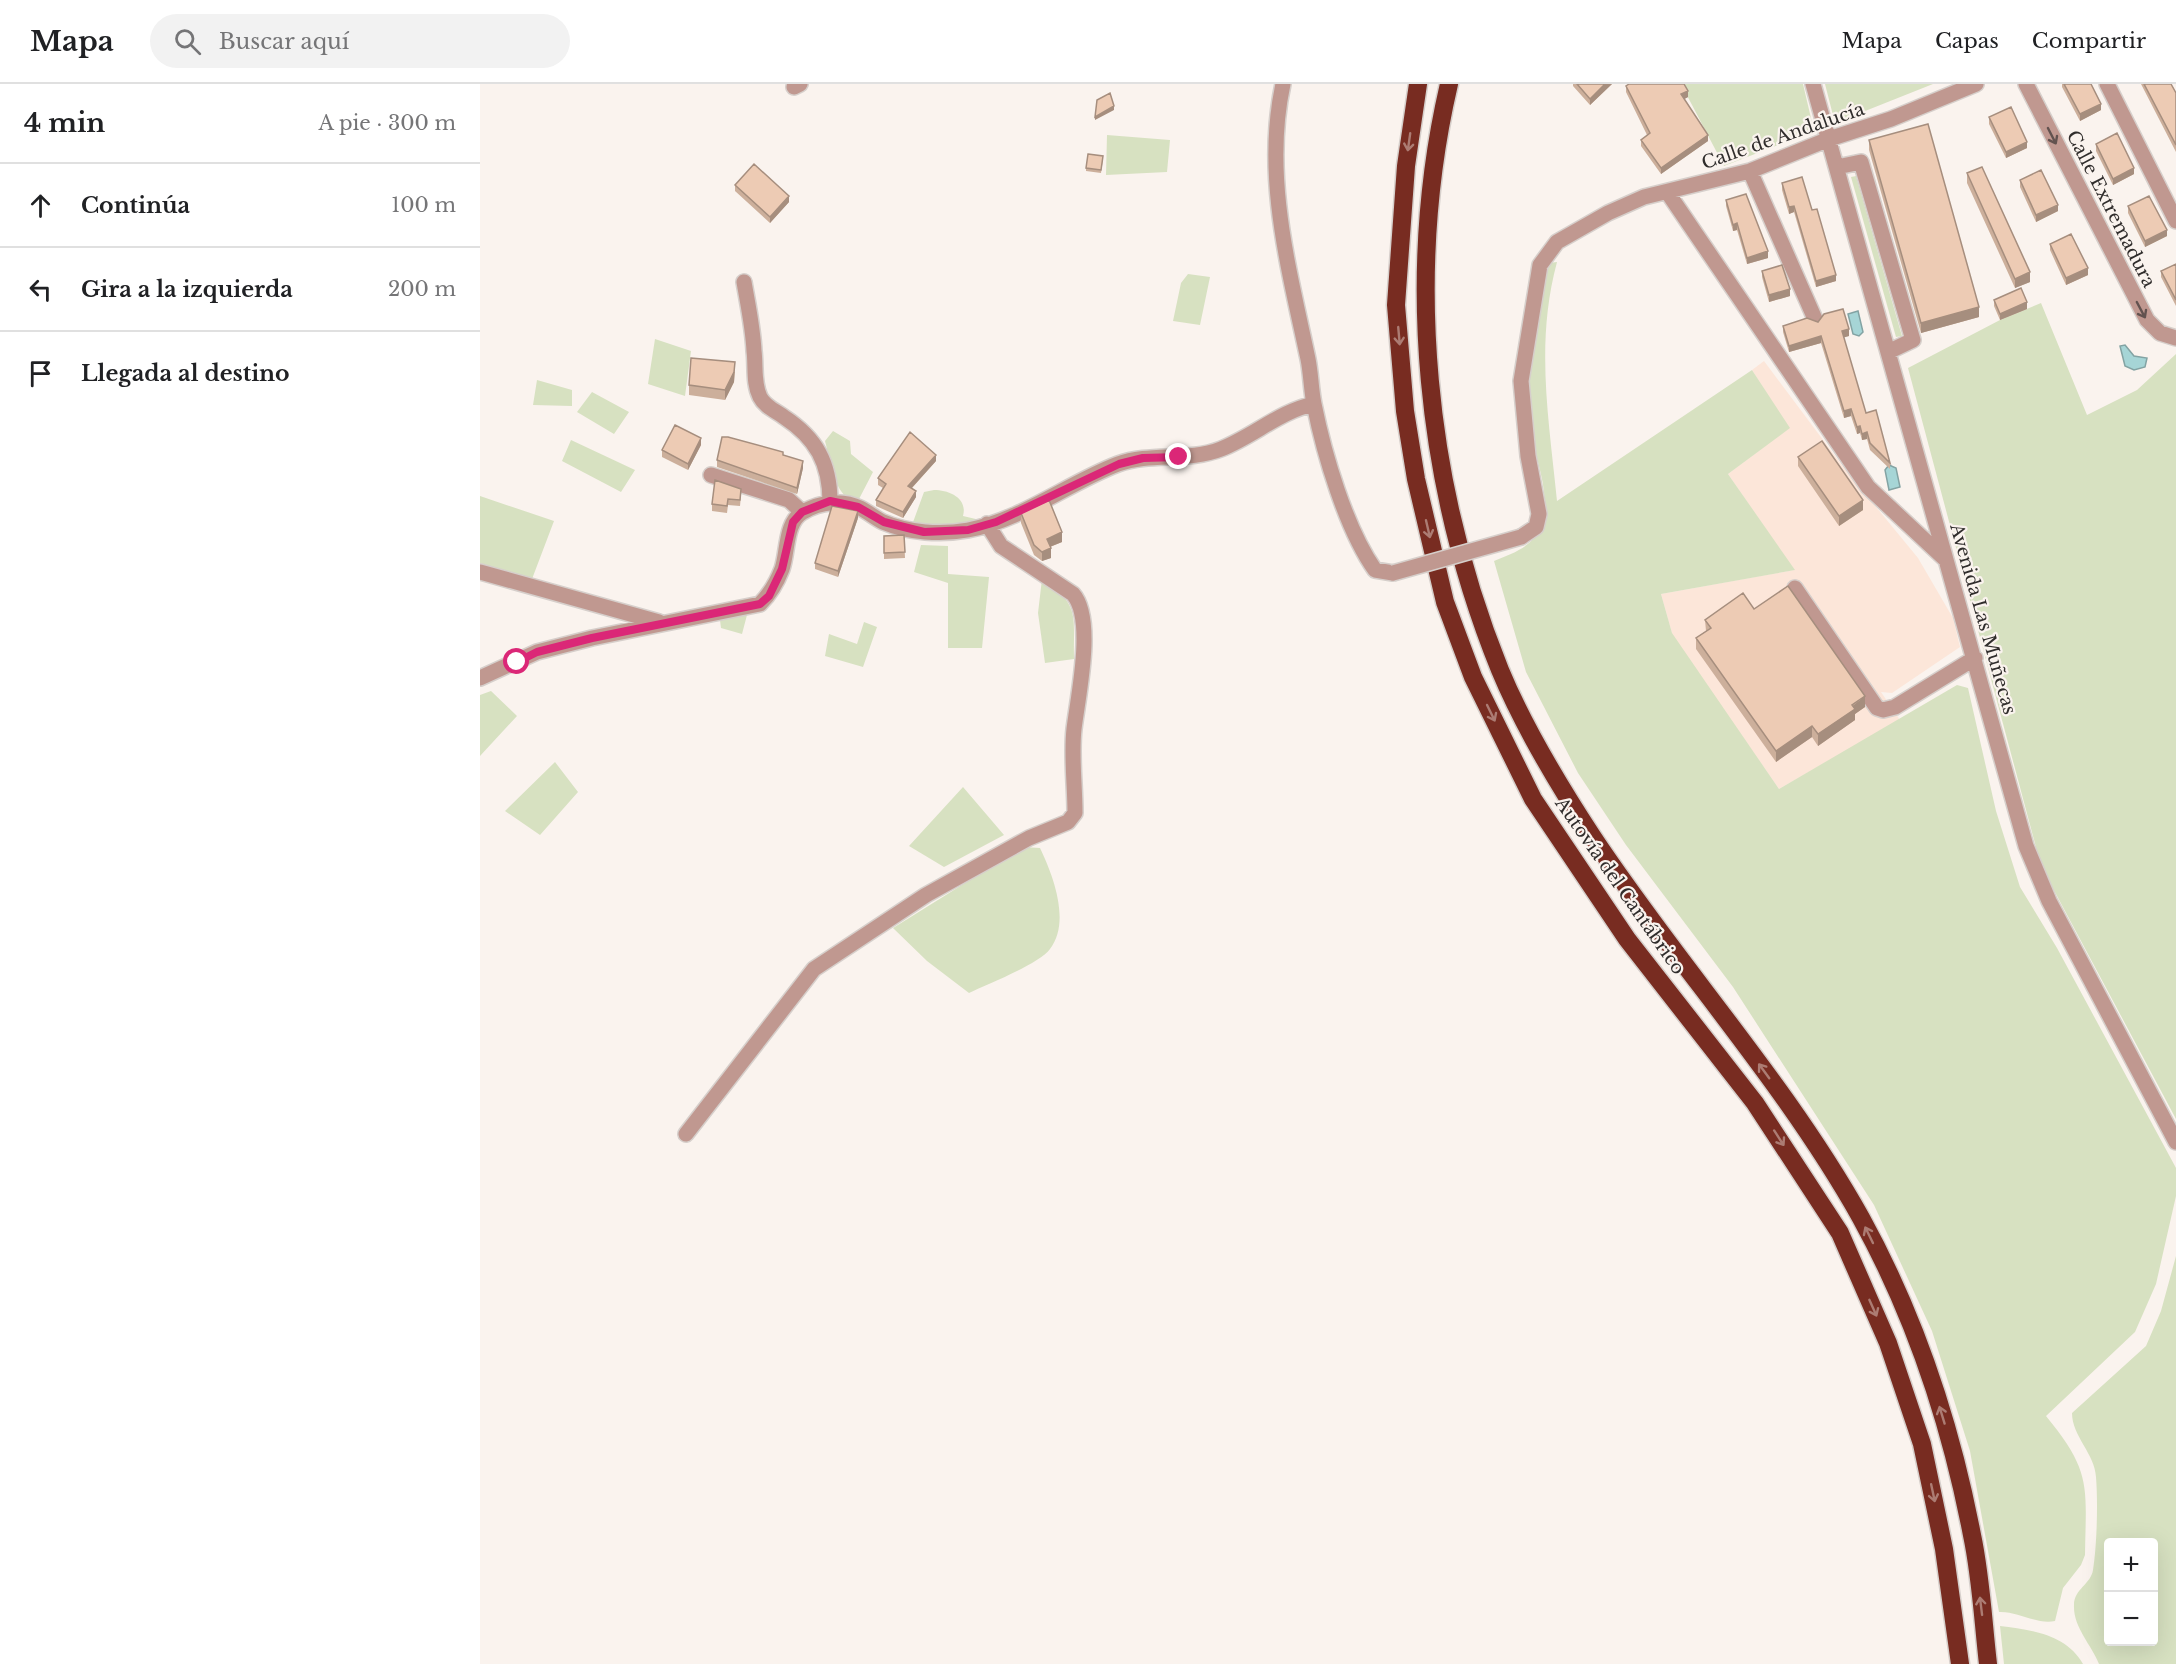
<!DOCTYPE html>
<html lang="es">
<meta charset="utf-8">
<style>
:root{--surface:#fff;--page:#f2f2f2;--text:#202124;--muted:#757577;--line:#e0e0e0}
body{margin:0;font-family:"Libre Baskerville",serif;background:var(--page);color:var(--text)}
.controls{position:absolute;right:18px;bottom:18px;display:grid;overflow:hidden;border-radius:6px;box-shadow:0 6px 24px #0002}
.controls button{width:54px;height:54px;display:grid;place-items:center;padding:0;border:0;border-bottom:2px solid var(--line);background:var(--surface);color:var(--text);font:30px sans-serif}
.stop{position:absolute;width:18px;height:18px;margin:-14px;border:4px solid #db2777;border-radius:50%;background:#fff}
.stop.end{background:#db2777;border-color:#fff;box-shadow:0 2px 6px #0008}
.list{margin:0;padding:0;list-style:none}
h2{display:flex;justify-content:space-between;align-items:center;height:78px;margin:0;padding:0 24px;font-size:26px}
h2 small{font-size:20px;font-weight:400;color:var(--muted)}
.list li{display:grid;grid-template-columns:39px 1fr auto;gap:18px;align-items:center;box-sizing:border-box;height:84px;padding:0 24px;border-top:2px solid var(--line)}
.list b{display:block;font-size:22px;white-space:nowrap}
.list em{font-size:20px;font-style:normal;color:var(--muted)}
.icon{flex:none;width:33px;height:33px;fill:none;stroke:currentColor;stroke-width:2;stroke-linecap:round;stroke-linejoin:round}
.map{position:relative;flex:none;width:1696px;height:1580px;overflow:hidden}
header{display:flex;align-items:center;gap:36px;box-sizing:border-box;height:84px;padding:0 30px;background:var(--surface);border-bottom:2px solid var(--line)}
header strong{font-size:28px}
nav{display:flex;gap:33px;margin-inline-start:auto;font-size:21px}
.search{width:420px;height:54px;background:var(--page);display:flex;align-items:center;gap:15px;box-sizing:border-box;padding:0 21px;border-radius:33px;color:var(--muted);font-size:22px}
main{display:flex}
aside{flex:1;background:var(--surface)}
.map>svg:first-child{display:block}
</style>
<header>
<strong>Mapa</strong>
<div class="search"><svg class="icon" aria-label="search" viewBox="0 0 24 24"><circle cx="10" cy="10" r="6"/><path d="M15 15l6 6"/></svg>Buscar aquí</div>
<nav><a>Mapa</a><a>Capas</a><a>Compartir</a></nav>
</header>
<main>
<aside>
<h2>4 min<small>A pie · 300 m</small></h2>
<ul class="list">
<li><svg class="icon" aria-label="ahead" viewBox="0 0 24 24"><path d="M12 20V5M6 11l6-6 6 6"/></svg><div><b>Continúa</b></div><em>100 m</em></li>
<li><svg class="icon" aria-label="left" viewBox="0 0 24 24"><path d="M17 20v-9H6M10 6l-5 5 5 5"/></svg><div><b>Gira a la izquierda</b></div><em>200 m</em></li>
<li><svg class="icon" aria-label="arrive" viewBox="0 0 24 24"><path d="M6 21V4h12l-3 4 3 4H6"/></svg><div><b>Llegada al destino</b></div></li>
</ul>
</aside>
<div class="map">
<svg width="1696" height="1580" viewBox="0 0 1696 1580">
<rect width="100%" height="100%" fill="#faf3ee"/>
<path fill="#fce6d9" d="M1284,277L1364,384L1438,474L1473,534L1480,563L1412,609L1401,608L1420,636L1299,705L1193,553L1181,510L1314,486L1248,390L1309,344L1272,286Z"/>
<path fill="#d7e1c1" fill-rule="evenodd" d="M1201,0H1323L1334,47L1244,82Z
M1345,0H1453L1355,39Z
M627,51L690,56L687,88L626,91Z
M1376,92L1422,252L1416,253L1371,93Z
M1077,178C1055,260 1069,335 1077,417L1272,286L1310,344L1248,390L1315,486L1181,510L1192,549L1299,705L1477,601L1488,604L1516,727L1540,803L1577,864L1696,1084V1112L1676,1200L1655,1248L1566,1332C1612,1388 1606,1402 1605,1471L1601,1481L1583,1504L1575,1537C1557,1541 1538,1527 1519,1528L1490,1367L1452,1247L1394,1121L1253,903L1146,761L1098,689L1046,588L1014,477C1036,468 1058,461 1063,434C1070,404 1053,369 1049,339C1043,286 1056,230 1069,179Z
M708,190L730,193L720,241L693,237L701,199Z
M1561,219L1607,331L1657,306L1696,270V1035L1561,782L1428,284L1520,236Z
M175,255L211,267L205,312L168,300Z
M57,296L92,306V322L53,321Z
M112,308L149,328L134,350L97,328Z
M353,347L370,357L371,370L393,388L379,415L367,414C352,400 350,376 345,357Z
M91,356L155,386L141,408L82,377Z
M454,406C469,406 488,414 483,432L500,436L489,442L432,441L444,408Z
M0,412L74,437L52,495L0,479Z
M441,461L468,462V490L509,493L502,564H468V499L434,488Z
M562,495C601,521 593,532 594,575L565,579L558,529Z
M267,531L262,550L241,544L240,536Z
M384,538L397,543L383,583L345,572L349,550L377,560Z
M11,607L37,632L0,672V611Z
M75,678L98,708L60,751L25,727Z
M483,703L524,751L464,783L429,762Z
M543,763L560,764C573,791 591,838 570,865C559,880 508,900 489,909L447,877L413,844Z
M1696,1172V1580H1619C1611,1560 1593,1543 1594,1521C1594,1505 1611,1500 1613,1486C1617,1461 1618,1418 1616,1393C1615,1370 1592,1352 1592,1329L1666,1262L1681,1227ZM1628,1458H1674V1558H1628Z
M1520,1542C1551,1546 1586,1550 1603,1580H1524Z"/>
<path fill="#a6d5d6" stroke="#83a3a3" stroke-width="1.5" d="M1378,227L1383,248L1379,252L1373,250L1368,230Z
M1645,261L1654,272L1667,274L1665,283L1654,286L1645,282L1640,262Z
M1409,381L1416,384L1420,403L1409,406L1405,386Z"/>
<g fill="none" stroke-linecap="round" stroke-linejoin="round">
<g stroke="#d6cfcb" stroke-width="18">
<path id="minor" d="M803,0C783,92 809,185 828,275C831,290 831,305 834,320C844,370 866,445 895,486L913,489
M1333,0L1546,762L1569,817L1696,1058
M1546,0L1667,236L1680,249L1696,254
M1627,0L1696,137
M314,3L320,0
M1357,83L1381,78L1433,256L1408,268
M1270,87L1335,235
M1188,109L1388,403L1466,476
M264,198C268,221 273,244 274,267C276,282 273,299 280,313C285,323 296,327 304,333C336,354 350,379 350,418
M231,391L309,416L322,428
M1041,453L1056,443L1059,430L1048,372L1041,297L1060,181L1077,158L1128,129L1164,113L1270,87L1349,55L1411,35L1496,0
M0,488L179,538
M1315,504L1397,624L1403,626L1415,623L1495,574
M0,594L57,568L112,554L280,520C290,510 297,498 302,485C308,468 305,438 323,428C340,418 362,415 380,424C388,428 395,434 403,438C429,449 461,451 488,446C542,436 588,399 638,380C671,368 708,378 741,365C774,352 800,327 834,320
M206,1050L334,885L446,811L549,754L588,738L595,729C595,701 591,672 594,645C598,612 615,535 593,510L521,462L507,440"/>
</g>
<g stroke="#d6cfcb" stroke-width="21">
<path id="highway" d="M938,0L926,82L916,221L925,327L936,395L965,518L993,593L1053,715L1147,855L1275,1019L1360,1149L1408,1259L1442,1360L1464,1465L1480,1580
M969,0C924,193 946,403 1020,586C1044,644 1078,700 1112,752C1198,882 1305,998 1381,1134C1435,1232 1471,1342 1492,1451C1501,1493 1503,1537 1508,1580"/>
</g>
<use href="#minor" stroke="#c09890" stroke-width="15"/>
<use href="#highway" stroke="#782c21" stroke-width="18"/>
<g stroke="#d6cfcb" stroke-width="18" stroke-linecap="butt">
<path id="minor-bridge" d="M913,489L1041,453"/>
</g>
<use href="#minor-bridge" stroke="#c09890" stroke-width="15"/>
</g>
<path fill="#ccaf9b" d="M1093,0H1132L1110,21L1093,2Z
M1582,0H1611L1621,26L1600,37L1582,3Z
M1661,0H1691L1696,9V68Z
M1146,2L1208,13L1204,15L1228,57L1181,90L1161,62V56L1167,51L1146,8Z
M1509,33L1547,64L1526,74L1509,40Z
M1389,56L1499,233L1441,249L1389,66Z
M1616,60L1654,90L1633,101L1616,67Z
M623,75L621,89L606,87V84Z
M1487,89L1550,198L1535,204L1487,99Z
M1540,96L1578,127L1556,138L1540,103Z
M1302,99L1332,126L1356,197L1336,203L1314,128L1309,130L1302,106Z
M255,101L309,118L290,139L255,107Z
M1246,116L1288,174L1267,180L1257,146L1253,147L1246,122Z
M1648,122L1687,152L1665,163L1648,129Z
M1570,160L1608,191L1586,201L1570,166Z
M1696,180V222L1681,193V187Z
M1282,187L1310,212L1289,218L1282,193Z
M1514,216L1547,225L1520,236L1514,222Z
M1303,242L1369,252L1363,253L1386,329L1410,379V385L1390,366L1387,355L1382,356L1380,349L1377,350L1371,332L1364,334L1341,259L1309,268L1303,248Z
M255,288L254,298L245,316L209,311V301Z
M221,361L208,386L182,373V366Z
M303,371L323,384L317,410L237,383V376Z
M1318,373L1383,426L1359,442L1318,382Z
M456,377L432,404L436,413L423,434L396,422V416L403,404L398,401V394Z
M261,411L260,422L248,421L247,429L232,427V420Z
M541,429L582,458L570,463L571,474L562,477L554,471L541,439Z
M378,434L358,493L335,485V479Z
M424,451L425,474L404,475V452Z
M1274,525L1385,623L1375,630V636L1338,662L1332,653L1296,678L1216,565V554L1226,547L1225,536Z"/>
<path fill="#a68e7e" d="M1125,0H1132L1110,21V15Z
M1208,7V13L1201,17V10Z
M1621,20V26L1600,37V30Z
M634,22V26L615,36V33Z
M1228,51V57L1181,90V84Z
M1547,58V64L1526,74V68Z
M1654,84V90L1633,101V95Z
M309,112V118L290,139V133Z
M1578,121V127L1556,138V131Z
M1314,122V128L1309,130V123Z
M1257,139V146L1253,147V141Z
M1687,146V152L1665,163V157Z
M1288,167V174L1267,180V174Z
M1608,184V191L1586,201V194Z
M1550,188V198L1535,204V195Z
M1356,191V197L1336,203V197Z
M1310,205V212L1289,218V211Z
M1547,218V225L1520,236V230Z
M1499,223V233L1441,249V239Z
M1369,245V252L1362,254V247Z
M1341,252V259L1309,268V262Z
M255,278L254,298L245,316V306Z
M1371,325V332L1364,334V327Z
M1380,342V349L1377,350V343Z
M1387,348V355L1382,356V350Z
M221,354V361L208,386V380Z
M456,371V377L428,408V402Z
M323,377V384L317,410V404Z
M436,407V413L423,434V428Z
M1383,416V426L1359,442V432Z
M378,427V434L358,493V487Z
M582,448V458L567,464V455Z
M571,464V474L562,477V468Z
M1385,612V623L1375,630V636L1338,662V650Z
M1332,642V653L1296,678V667Z"/>
<path fill="#edcbb4" stroke="#a68e7e" stroke-width="1.5" d="M1097,0H1125L1110,15Z
M1149,0H1204L1208,7L1201,10L1228,51L1181,84L1161,56L1170,49L1146,2Z
M1584,0H1611L1621,20L1600,30Z
M1664,0H1691L1696,9V61Z
M630,9L634,22L615,33L617,16Z
M1531,23L1547,58L1526,68L1509,33Z
M1448,40L1499,223L1441,239L1389,56Z
M1637,49L1654,84L1633,95L1616,60Z
M608,70L623,72L621,86L606,84Z
M274,80L309,112L290,133L255,101Z
M1502,83L1550,188L1535,195L1487,89Z
M1561,86L1578,121L1556,131L1540,96Z
M1322,93L1332,126L1337,125L1356,191L1336,197L1314,122L1309,123L1302,99Z
M1266,110L1288,167L1267,174L1257,139L1253,141L1246,116Z
M1669,112L1687,146L1665,157L1648,122Z
M1591,150L1608,184L1586,194L1570,160Z
M1696,180V216L1681,187Z
M1302,181L1310,205L1289,211L1282,187Z
M1541,204L1547,218L1520,230L1514,216Z
M1363,225L1369,245L1362,247L1386,329L1396,326L1410,379L1390,359L1387,348L1382,350L1380,342L1377,343L1371,325L1364,327L1341,252L1309,262L1303,242L1327,234L1338,238L1344,230Z
M211,274L255,278L254,288L245,306L209,301Z
M195,341L221,354L208,380L182,366Z
M430,348L456,371L428,402L436,407L423,428L396,416L406,400L398,394Z
M242,353H248L303,368V371L323,377L317,404L237,376Z
M1342,357L1383,416L1359,432L1318,373Z
M235,396L261,405L260,416L248,415L247,422L232,420Z
M569,416L582,448L567,455L571,464L562,468L554,461L541,429Z
M352,422L378,427L358,487L335,479Z
M424,451L425,468L404,469V452Z
M1308,502L1385,612L1372,621L1375,625L1338,650L1332,642L1296,667L1216,554L1231,544L1225,536L1263,509L1274,525Z"/>
<defs><path id="oneway-shaft" d="M-6 0H5M1.5-3L5.5 0L1.5 3" fill="none" stroke-width="1.6" stroke-linecap="round" stroke-linejoin="round" transform="scale(1.5)"/></defs>
<g stroke="#62524f">
<use href="#oneway-shaft" transform="translate(1572 52) rotate(63)"/>
<use href="#oneway-shaft" transform="translate(1661 226) rotate(62)"/>
</g>
<g stroke="#ac7c73">
<use href="#oneway-shaft" transform="translate(929 58) rotate(98)"/>
<use href="#oneway-shaft" transform="translate(919 252) rotate(85)"/>
<use href="#oneway-shaft" transform="translate(948 445) rotate(77)"/>
<use href="#oneway-shaft" transform="translate(1011 629) rotate(64)"/>
<use href="#oneway-shaft" transform="translate(1284 987) rotate(-126)"/>
<use href="#oneway-shaft" transform="translate(1299 1054) rotate(57)"/>
<use href="#oneway-shaft" transform="translate(1389 1151) rotate(-116)"/>
<use href="#oneway-shaft" transform="translate(1393 1224) rotate(66)"/>
<use href="#oneway-shaft" transform="translate(1462 1331) rotate(-107)"/>
<use href="#oneway-shaft" transform="translate(1453 1409) rotate(78)"/>
<use href="#oneway-shaft" transform="translate(1501 1522) rotate(-97)"/>
</g>
<g fill="none" stroke-linecap="round" stroke-linejoin="round">
<path stroke="#db2777" stroke-width="8" d="M37,578L57,568L112,554L280,520L289,512L302,485L313,438L322,428L350,417L378,423L404,438L444,448L488,446L516,438L639,380L663,374L699,373"/>
</g>
<g text-anchor="middle" stroke-width="4.5" stroke-linejoin="round" paint-order="stroke">
<g font-size="18" fill="#302d2c" stroke="#faf3ee">
<text transform="translate(1303 52) rotate(-19)" y="6">Calle de Andalucía</text>
<text transform="translate(1631 125) rotate(63)" y="6">Calle Extremadura</text>
<text transform="translate(1503 535) rotate(74)" y="6">Avenida Las Muñecas</text>
<text transform="translate(1140 802) rotate(55)" y="6">Autovía del Cantábrico</text>
</g>
</g>
</svg>
<div class="controls">
<button>+</button>
<button>−</button>
</div>
<div class="stop" style="left:37px;top:578px"></div>
<div class="stop end" style="left:699px;top:373px"></div>
</div>
</main>
